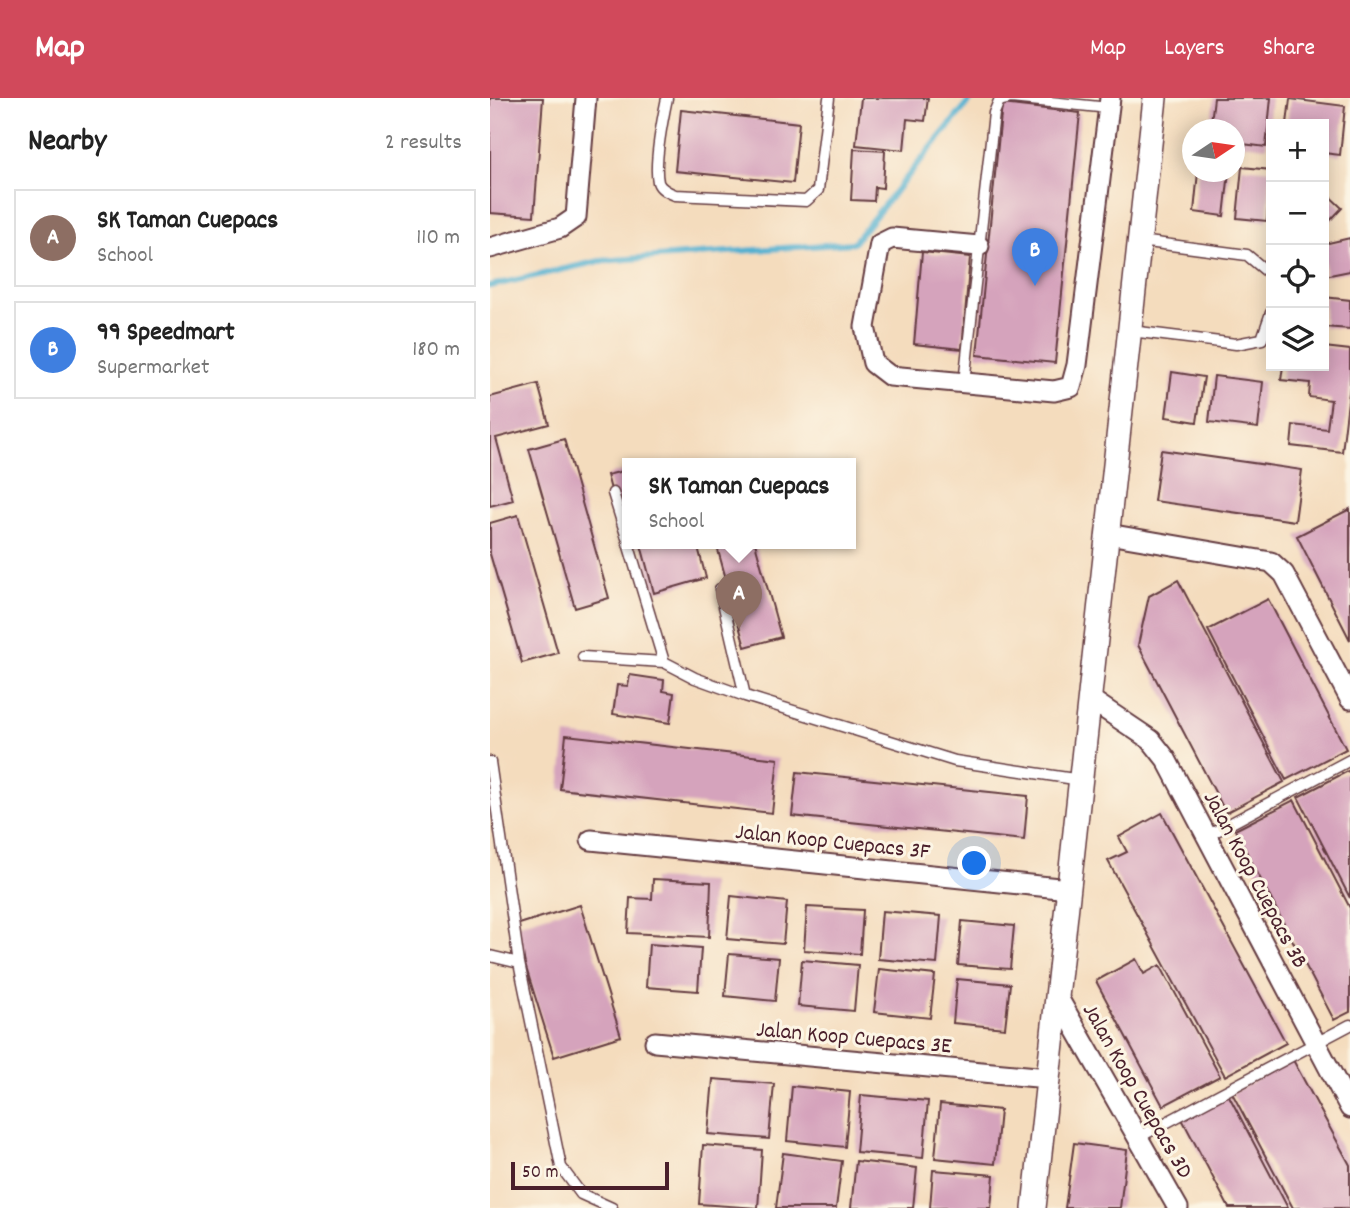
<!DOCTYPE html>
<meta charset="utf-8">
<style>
:root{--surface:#fff;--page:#f2f2f2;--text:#222;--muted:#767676;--line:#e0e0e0;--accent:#d1495b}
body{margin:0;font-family:Dekko,sans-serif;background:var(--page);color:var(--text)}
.controls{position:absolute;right:21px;top:21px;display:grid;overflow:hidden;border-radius:0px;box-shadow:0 4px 18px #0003}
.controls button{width:63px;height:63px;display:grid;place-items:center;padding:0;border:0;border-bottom:2px solid var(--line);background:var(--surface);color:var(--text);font:35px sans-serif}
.compass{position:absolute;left:692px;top:21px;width:63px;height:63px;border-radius:50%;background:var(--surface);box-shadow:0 4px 18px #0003;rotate:77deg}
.scale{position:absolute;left:21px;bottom:18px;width:158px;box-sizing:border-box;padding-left:7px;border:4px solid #4a1f2b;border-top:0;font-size:19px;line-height:24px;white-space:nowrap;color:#4a1f2b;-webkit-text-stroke:5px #fcf5e5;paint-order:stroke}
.you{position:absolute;left:485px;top:766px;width:24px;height:24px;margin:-18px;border:5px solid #fff;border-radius:50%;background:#1a73e8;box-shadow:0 0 0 10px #1a73e833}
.badge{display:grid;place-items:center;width:46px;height:46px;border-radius:50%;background:var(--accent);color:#fff;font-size:23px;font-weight:700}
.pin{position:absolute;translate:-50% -58px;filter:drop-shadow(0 2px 4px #0008)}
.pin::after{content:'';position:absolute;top:37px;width:24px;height:21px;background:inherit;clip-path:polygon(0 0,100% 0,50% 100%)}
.popup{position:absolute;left:132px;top:360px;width:234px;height:91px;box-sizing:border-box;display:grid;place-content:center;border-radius:0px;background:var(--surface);filter:drop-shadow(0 2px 5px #0005);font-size:23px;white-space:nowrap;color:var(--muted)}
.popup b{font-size:26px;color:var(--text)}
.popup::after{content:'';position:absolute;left:50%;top:100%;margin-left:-14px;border:14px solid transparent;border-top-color:var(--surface)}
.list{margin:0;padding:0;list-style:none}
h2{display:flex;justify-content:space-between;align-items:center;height:91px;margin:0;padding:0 28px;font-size:30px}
h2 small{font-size:23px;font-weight:400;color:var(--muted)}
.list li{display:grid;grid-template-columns:46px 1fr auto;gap:21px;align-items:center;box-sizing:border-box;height:98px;margin:0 14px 14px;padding:0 14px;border:2px solid var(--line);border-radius:0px}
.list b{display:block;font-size:26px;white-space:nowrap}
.list p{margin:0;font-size:23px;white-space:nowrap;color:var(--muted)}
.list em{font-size:23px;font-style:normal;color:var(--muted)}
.icon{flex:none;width:38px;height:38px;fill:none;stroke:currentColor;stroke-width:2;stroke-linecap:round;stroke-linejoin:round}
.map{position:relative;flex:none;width:860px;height:1110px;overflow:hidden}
header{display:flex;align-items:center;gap:42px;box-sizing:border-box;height:98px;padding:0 35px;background:var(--accent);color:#fff}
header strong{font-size:33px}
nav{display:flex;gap:38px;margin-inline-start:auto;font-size:24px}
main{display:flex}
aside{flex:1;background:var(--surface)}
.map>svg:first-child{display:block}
</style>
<header>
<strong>Map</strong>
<nav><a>Map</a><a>Layers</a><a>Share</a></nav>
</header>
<main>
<aside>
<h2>Nearby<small>2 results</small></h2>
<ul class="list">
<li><span class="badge" style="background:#8d6e63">A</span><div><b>SK Taman Cuepacs</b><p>School</p></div><em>110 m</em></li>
<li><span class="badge" style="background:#3f7fe0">B</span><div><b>99 Speedmart</b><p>Supermarket</p></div><em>180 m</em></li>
</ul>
</aside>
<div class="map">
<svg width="860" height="1110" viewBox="0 0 860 1110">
<rect width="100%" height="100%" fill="#fcf5e5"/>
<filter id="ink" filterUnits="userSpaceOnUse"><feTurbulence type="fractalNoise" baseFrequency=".0143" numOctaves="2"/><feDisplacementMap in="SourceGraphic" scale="14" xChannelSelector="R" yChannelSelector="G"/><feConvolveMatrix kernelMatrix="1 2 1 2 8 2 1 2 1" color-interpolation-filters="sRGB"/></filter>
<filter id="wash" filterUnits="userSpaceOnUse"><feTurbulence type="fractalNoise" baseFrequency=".00686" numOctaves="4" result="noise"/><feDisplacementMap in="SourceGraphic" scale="28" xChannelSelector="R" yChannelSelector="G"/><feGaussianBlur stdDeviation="1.57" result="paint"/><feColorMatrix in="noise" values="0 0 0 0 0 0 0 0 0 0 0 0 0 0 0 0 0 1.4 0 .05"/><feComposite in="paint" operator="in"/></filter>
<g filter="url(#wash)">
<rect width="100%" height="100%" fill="#f4dcbd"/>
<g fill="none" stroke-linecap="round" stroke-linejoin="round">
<path stroke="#52b0d0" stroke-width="6" d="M0,188L110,163L363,145L482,0"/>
</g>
<g id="blocks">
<path fill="#d5a3bc" d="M0,0H53L44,118L0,115Z
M371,0H438L435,23L417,21L414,52L366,47Z
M724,0H781L776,49L745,45V32H720Z
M800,1L855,8L850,57L834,55V26H797Z
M512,6L590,15L565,265L487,257Z
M191,12L309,25L303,85L185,73Z
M364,51L395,53L393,90L385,89L384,103L361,102Z
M752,69L781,72L777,123L747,120Z
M708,74H739L734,118L704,114Z
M834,93L852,110L834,129Z
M860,140V173L835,178L834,146Z
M432,154L480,159L472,251L424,246Z
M834,199L860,202V231L834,229Z
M834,249L860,252V286L852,354L801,348L803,327L837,331L841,302L819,299L820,285L791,282L793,268H834Z
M682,274L714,279L707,324L676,319Z
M724,278L773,284L768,330L719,324Z
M48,286L59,326L6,340L23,402L0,408V299Z
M74,341L119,500L85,510L39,351Z
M671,352L812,372L805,423L664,403Z
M137,372V445H207L216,480L164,495L151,447L137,451L117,377Z
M860,411V542L807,438Z
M28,417L68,555L32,565L0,456V425Z
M226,445H265L291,539L255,549Z
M688,482L794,684L736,715L648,547L659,498Z
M778,501L856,651L796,682L718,532Z
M140,577L174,582L173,593L184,595L180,625L123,616L127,587L138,588Z
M76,637L288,661L282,715L70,691Z
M860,672V800L808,699Z
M307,674L538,698L534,742L302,718Z
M804,702L860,810V914L844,922L745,732Z
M672,715L796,945L735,978L618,763L637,754L629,739Z
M163,781L221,784L219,839L138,835L140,800L162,801Z
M241,798L297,804L293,846L237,841Z
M90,807L131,938L64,959L23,828Z
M317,809L373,812L370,856L314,852Z
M392,813L451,818L447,866L388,861Z
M472,823L524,828L520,871L468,867Z
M159,846L211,850L208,893L156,889Z
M239,856L289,860L285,903L235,898Z
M646,861L654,876L670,867L730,978L673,1008L606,883Z
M312,862L368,867L364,913L308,908Z
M389,871L445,877L440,920L384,914Z
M467,881L520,886L515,930L463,925Z
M803,962L860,1067V1110H803L742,995Z
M223,981L284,986L279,1041L218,1036Z
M302,988L360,994L355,1049L297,1043Z
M738,996L798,1110H739L692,1021Z
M371,997L438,1003L433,1060L366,1054Z
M450,1006L510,1012L505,1066L445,1060Z
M584,1045L637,1052L630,1110H575Z
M213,1047L272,1052L268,1110L209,1106Z
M293,1055L352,1063L346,1110H286Z
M366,1063L427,1070L423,1110H361Z
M443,1072L504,1077L501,1110H440Z"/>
</g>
</g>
<g filter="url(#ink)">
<use href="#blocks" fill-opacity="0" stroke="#643b41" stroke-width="2"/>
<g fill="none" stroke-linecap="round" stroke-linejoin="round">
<g stroke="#643b41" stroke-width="13">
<path id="service" d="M177,0C173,19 164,66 168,84C170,91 178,94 185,97L316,103L328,92L339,0
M650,143L757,157L781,177
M641,233L746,246L772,241L781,215
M474,285L504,15L509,3L521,0L619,10
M123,395L137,440
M138,445L174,564
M230,491L255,598
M93,559L174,564L205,580L255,598L465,663L591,682
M0,664L29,865L71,1069L91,1096L122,1110
M717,738L860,662
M0,858L29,865
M649,1039L860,927"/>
</g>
<g stroke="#643b41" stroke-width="23">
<path id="minor" d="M489,148L402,140L390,146L375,229L383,265L400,278L564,293L581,289L587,267L620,0
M0,150L70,130L86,119L96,0
M618,436L781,464L794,476L860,601
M600,601L661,642L676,661L860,1010
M101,742L579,791
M567,898L688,1110
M165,944L558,980"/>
</g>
<g stroke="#643b41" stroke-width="26">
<path id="tertiary" d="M544,1110L665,0"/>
</g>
<use href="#service" stroke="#fff" stroke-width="10"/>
<use href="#minor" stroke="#fff" stroke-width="19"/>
<use href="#tertiary" stroke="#fff" stroke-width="23"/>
</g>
</g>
<g text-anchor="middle" stroke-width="6" stroke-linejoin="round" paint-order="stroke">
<g font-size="23" fill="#4a1f2b" stroke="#fcf5e5">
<text transform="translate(343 742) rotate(6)" y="8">Jalan Koop Cuepacs 3F</text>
<text transform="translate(767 781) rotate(62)" y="8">Jalan Koop Cuepacs 3B</text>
<text transform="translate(364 938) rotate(5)" y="8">Jalan Koop Cuepacs 3E</text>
<text transform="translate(649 992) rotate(60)" y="8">Jalan Koop Cuepacs 3D</text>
</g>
</g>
</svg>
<div class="controls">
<button>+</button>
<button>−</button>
<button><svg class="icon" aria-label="locate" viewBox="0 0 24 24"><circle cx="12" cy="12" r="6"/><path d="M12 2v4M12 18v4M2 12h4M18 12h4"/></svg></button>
<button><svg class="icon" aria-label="layers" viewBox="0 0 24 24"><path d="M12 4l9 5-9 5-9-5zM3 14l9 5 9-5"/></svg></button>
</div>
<svg class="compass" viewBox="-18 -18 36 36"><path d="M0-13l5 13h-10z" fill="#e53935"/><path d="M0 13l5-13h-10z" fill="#767676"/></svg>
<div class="scale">50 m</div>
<div class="you"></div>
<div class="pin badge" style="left:249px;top:531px;background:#8d6e63">A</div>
<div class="popup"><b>SK Taman Cuepacs</b>School</div>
<div class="pin badge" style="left:545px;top:188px;background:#3f7fe0">B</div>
</div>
</main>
